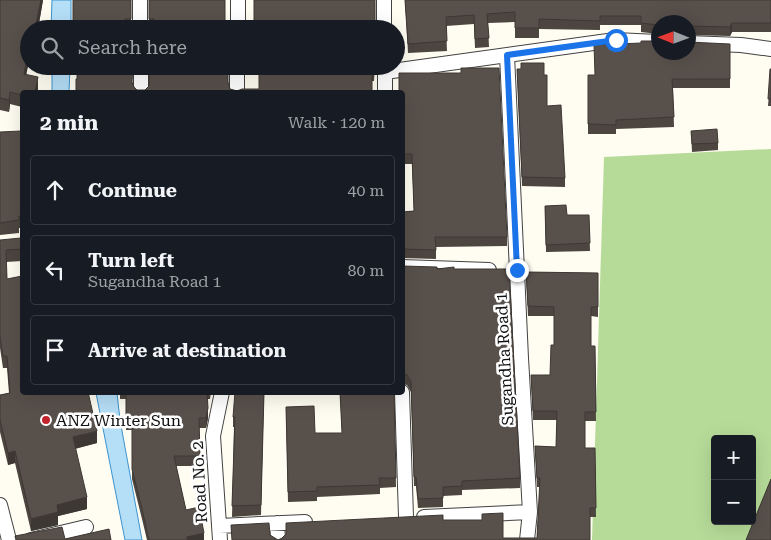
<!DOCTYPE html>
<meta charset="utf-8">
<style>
:root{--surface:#171b24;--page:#20242c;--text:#f1f3f6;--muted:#9ea1a6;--line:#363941}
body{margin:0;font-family:"Roboto Serif",serif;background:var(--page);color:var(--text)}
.controls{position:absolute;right:15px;bottom:15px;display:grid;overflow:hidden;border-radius:5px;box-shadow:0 5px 20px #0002}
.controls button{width:45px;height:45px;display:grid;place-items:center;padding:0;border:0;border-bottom:1px solid var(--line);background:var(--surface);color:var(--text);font:25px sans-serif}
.compass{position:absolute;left:651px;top:15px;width:45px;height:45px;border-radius:50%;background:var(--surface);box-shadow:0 5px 20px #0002;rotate:271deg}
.stop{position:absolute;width:15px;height:15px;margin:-11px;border:4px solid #1a73e8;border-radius:50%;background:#fff}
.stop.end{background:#1a73e8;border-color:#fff;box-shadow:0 1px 5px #0008}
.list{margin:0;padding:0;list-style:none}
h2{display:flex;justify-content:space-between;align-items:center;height:65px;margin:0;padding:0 20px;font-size:21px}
h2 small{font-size:16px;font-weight:400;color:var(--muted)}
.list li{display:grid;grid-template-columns:32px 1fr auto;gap:15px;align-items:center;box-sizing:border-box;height:70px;margin:0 10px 10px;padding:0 10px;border:1px solid var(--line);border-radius:5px}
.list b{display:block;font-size:19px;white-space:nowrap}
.list p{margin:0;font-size:16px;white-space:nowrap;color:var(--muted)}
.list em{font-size:16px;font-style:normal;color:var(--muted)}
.icon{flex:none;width:28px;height:28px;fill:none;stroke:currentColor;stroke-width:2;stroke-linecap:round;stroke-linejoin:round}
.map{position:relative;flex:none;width:771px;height:540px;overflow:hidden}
.search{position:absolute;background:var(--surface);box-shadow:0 5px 20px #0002;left:20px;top:20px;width:385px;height:55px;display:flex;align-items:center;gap:12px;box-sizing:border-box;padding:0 18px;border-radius:28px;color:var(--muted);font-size:19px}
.panel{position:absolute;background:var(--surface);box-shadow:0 5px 20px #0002;left:20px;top:90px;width:385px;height:305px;border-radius:5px}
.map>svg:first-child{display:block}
</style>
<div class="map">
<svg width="771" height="540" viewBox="0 0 771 540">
<rect width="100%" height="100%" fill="#fffcf1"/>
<path fill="#b6db98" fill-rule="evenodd" d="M771,149V540H592L604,157ZM715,439H752V521H715Z"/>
<path fill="#b5def7" stroke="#3b93cf" d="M52,0H71V29H51Z
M52,66H70L69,92H52Z
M96,393H117L120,420L142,540H125Z"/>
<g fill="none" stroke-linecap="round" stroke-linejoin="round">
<g stroke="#424242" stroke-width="16">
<path id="minor" d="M140,0V29
M384,0V29
M238,29V0
M688,43L741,45L771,49
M507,55L521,358L530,512L527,540
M141,66V92
M385,66V92
M385,72L615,40L658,42
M237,92V66
M402,267L489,270
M402,392L406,517
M0,505L9,540
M424,517L530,512
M277,523L278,540
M219,526L305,522
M31,540L86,527
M220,540L213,436L222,392"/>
</g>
<use href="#minor" stroke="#fff" stroke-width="14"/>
</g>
<path fill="#4c4540" d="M0,0H43L38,29H29V61L26,74L38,89V92H22V107L10,104L9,112L0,110Z
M73,0H131V28H125Z
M149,0L225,29H149Z
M405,0H771V32H732L730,36L688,35V22H658V34L641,32V25H600V30L539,29V38H515V22L488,23L489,47L475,48L474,24L446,26L447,51L408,53Z
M641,43L730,44V88H673L674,127L616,129V134H588V75H595Z
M375,66L374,81H372V92H76L77,79L133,83L134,87L137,90H145L228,82L230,89L237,91L259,89Z
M517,69L544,75L547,106L565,178V187L522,186Z
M771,69V106H768Z
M402,92L507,237V246L436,247V259L402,258V212L414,211L412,164H404V143H402Z
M691,131L718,143V150L692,152Z
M0,132L21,160H22V228H19V233L0,235Z
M545,206L567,215H589L590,251L546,252Z
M0,240L22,249V261L6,262L7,279L22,392L97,443L75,449L87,509L58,516V525L31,531L15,463L8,465L0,432V395L9,393L7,368H3L0,348Z
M402,266L454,269L520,478V488L462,490V495L443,496V507L418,508L416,486H414L411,392L407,385L402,384Z
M526,272L598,273V317L591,316V346H595L596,421H585V448H595L596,517H590V540H232L231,525L270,535L278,540L443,520L503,538H537L540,487H537L535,446L556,447L557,420H533L531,375H550L554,345V316H528Z
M120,392H211L210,399H207L208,418L206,428H199L200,466H176L186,510L204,540H147L142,519L132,479V430H126V399H120Z
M264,392L261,515L232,517L234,427H233V417Z
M340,392H394L396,487L380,488V494L317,497V501L288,502L286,407L315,433H342Z"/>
<path fill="#3e3834" d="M41,0H43L38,29H35Z
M732,23V32L730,36V27Z
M29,49V61L24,86V74Z
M38,77V92H35Z
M10,92V104L9,112V100Z
M208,408V418L206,428V418Z
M97,431V443L73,449V437Z
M15,451V463L8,465V453Z
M87,497V509L58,516V525L31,531V519L57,505Z
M204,533V540H187V537Z"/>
<path fill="#58504b" stroke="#3e3834" d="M0,0H41L35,29H29V49L24,74L38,77L35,92H22V95L10,92L9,100L0,98Z
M73,0H131V19H125V29H73Z
M149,0H225V29H154V19H149Z
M254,0H375V29H254Z
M405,0H771V23H732L730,27L688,26V22H658V25L641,23V16H600V21L539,19V28H515V12L487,14L489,38L475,39L474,15L446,17L447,41L408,44Z
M641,41H658V52H688V42L730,44V79H672L674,117L616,120V125L588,124V75H595L594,45L641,43Z
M521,63H544V75H547V106L561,105L565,178L522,177L517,69H521Z
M77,66H133L132,82L134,87L137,90H145L149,86V66H228V82L230,89L237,91L242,89H259V66H374V71H372V92H76V79H77Z
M461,68H499L507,237H435L436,250L402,249V212L414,211L412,154H404V134H402V92H399V73H461Z
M770,69H771V99H768Z
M717,129L718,143L692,144L691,131Z
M21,131V160H22V216H19V220L0,223V132Z
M566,205L567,215H589L590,243L546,245L545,206Z
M21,238L22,249L6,250L7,279L22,276V392H88L97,431L73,437L87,497L57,505L58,512L31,519L15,451L8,453L0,420V395L10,393L7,356H3L0,336V240Z
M402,266L437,267V269L454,267V269H509L520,478L462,481V486L443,487V498L418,499L416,477H414L411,382L407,375L402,374Z
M526,272L598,273V307H591V346H595L596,412H585V448H595L596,508H590V540H232L231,525L269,523L270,535L278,540L282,538L286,534V523L443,515V520H482V514L503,513V538H537L540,478H537L535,446L556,447L557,411H533L531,375H550L551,345H554V307L528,306Z
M126,392H207L208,408L206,418H199L200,456H174L186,510L199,507L204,533L187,537V540H149L142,509L132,469V420H126Z
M235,392H264L261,505L232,506L235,417H233Z
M340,392H394L396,478H379L380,485L317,487V491L288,492L286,407L314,406L315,433H342Z
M771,479V540H746Z
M62,527L65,539L109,529L111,540H16L15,536Z"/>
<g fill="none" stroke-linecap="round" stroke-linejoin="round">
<path stroke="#1a73e8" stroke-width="6" d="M517,270L507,55L616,40"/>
</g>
<circle fill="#c1242c" stroke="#fff" stroke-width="2" cx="46" cy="420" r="5"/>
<g text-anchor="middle" stroke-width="5" stroke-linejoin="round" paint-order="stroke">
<g font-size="16" fill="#0f0f0f" stroke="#fff">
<text transform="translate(504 359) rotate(-93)" y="6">Sugandha Road 1</text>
<text transform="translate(199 482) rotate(-93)" y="6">Road No. 2</text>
</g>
<g font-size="16" fill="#0f0f0f" stroke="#fff" text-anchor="start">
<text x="56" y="426">ANZ Winter Sun</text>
</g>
</g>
</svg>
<div class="controls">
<button>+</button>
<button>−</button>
</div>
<svg class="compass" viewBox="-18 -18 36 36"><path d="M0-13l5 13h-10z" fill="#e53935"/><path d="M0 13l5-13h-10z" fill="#9ea1a6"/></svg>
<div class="stop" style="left:616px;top:40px"></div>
<div class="stop end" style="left:517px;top:270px"></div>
<div class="search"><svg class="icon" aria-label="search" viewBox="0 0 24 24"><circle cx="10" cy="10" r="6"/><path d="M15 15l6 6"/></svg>Search here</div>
<section class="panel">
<h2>2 min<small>Walk · 120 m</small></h2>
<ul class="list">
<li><svg class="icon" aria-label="ahead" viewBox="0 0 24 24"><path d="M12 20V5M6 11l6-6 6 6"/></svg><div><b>Continue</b></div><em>40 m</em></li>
<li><svg class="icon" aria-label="left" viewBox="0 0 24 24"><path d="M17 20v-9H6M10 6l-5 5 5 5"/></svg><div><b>Turn left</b><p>Sugandha Road 1</p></div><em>80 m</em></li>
<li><svg class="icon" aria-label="arrive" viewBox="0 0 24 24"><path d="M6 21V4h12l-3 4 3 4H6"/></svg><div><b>Arrive at destination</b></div></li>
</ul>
</section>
</div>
